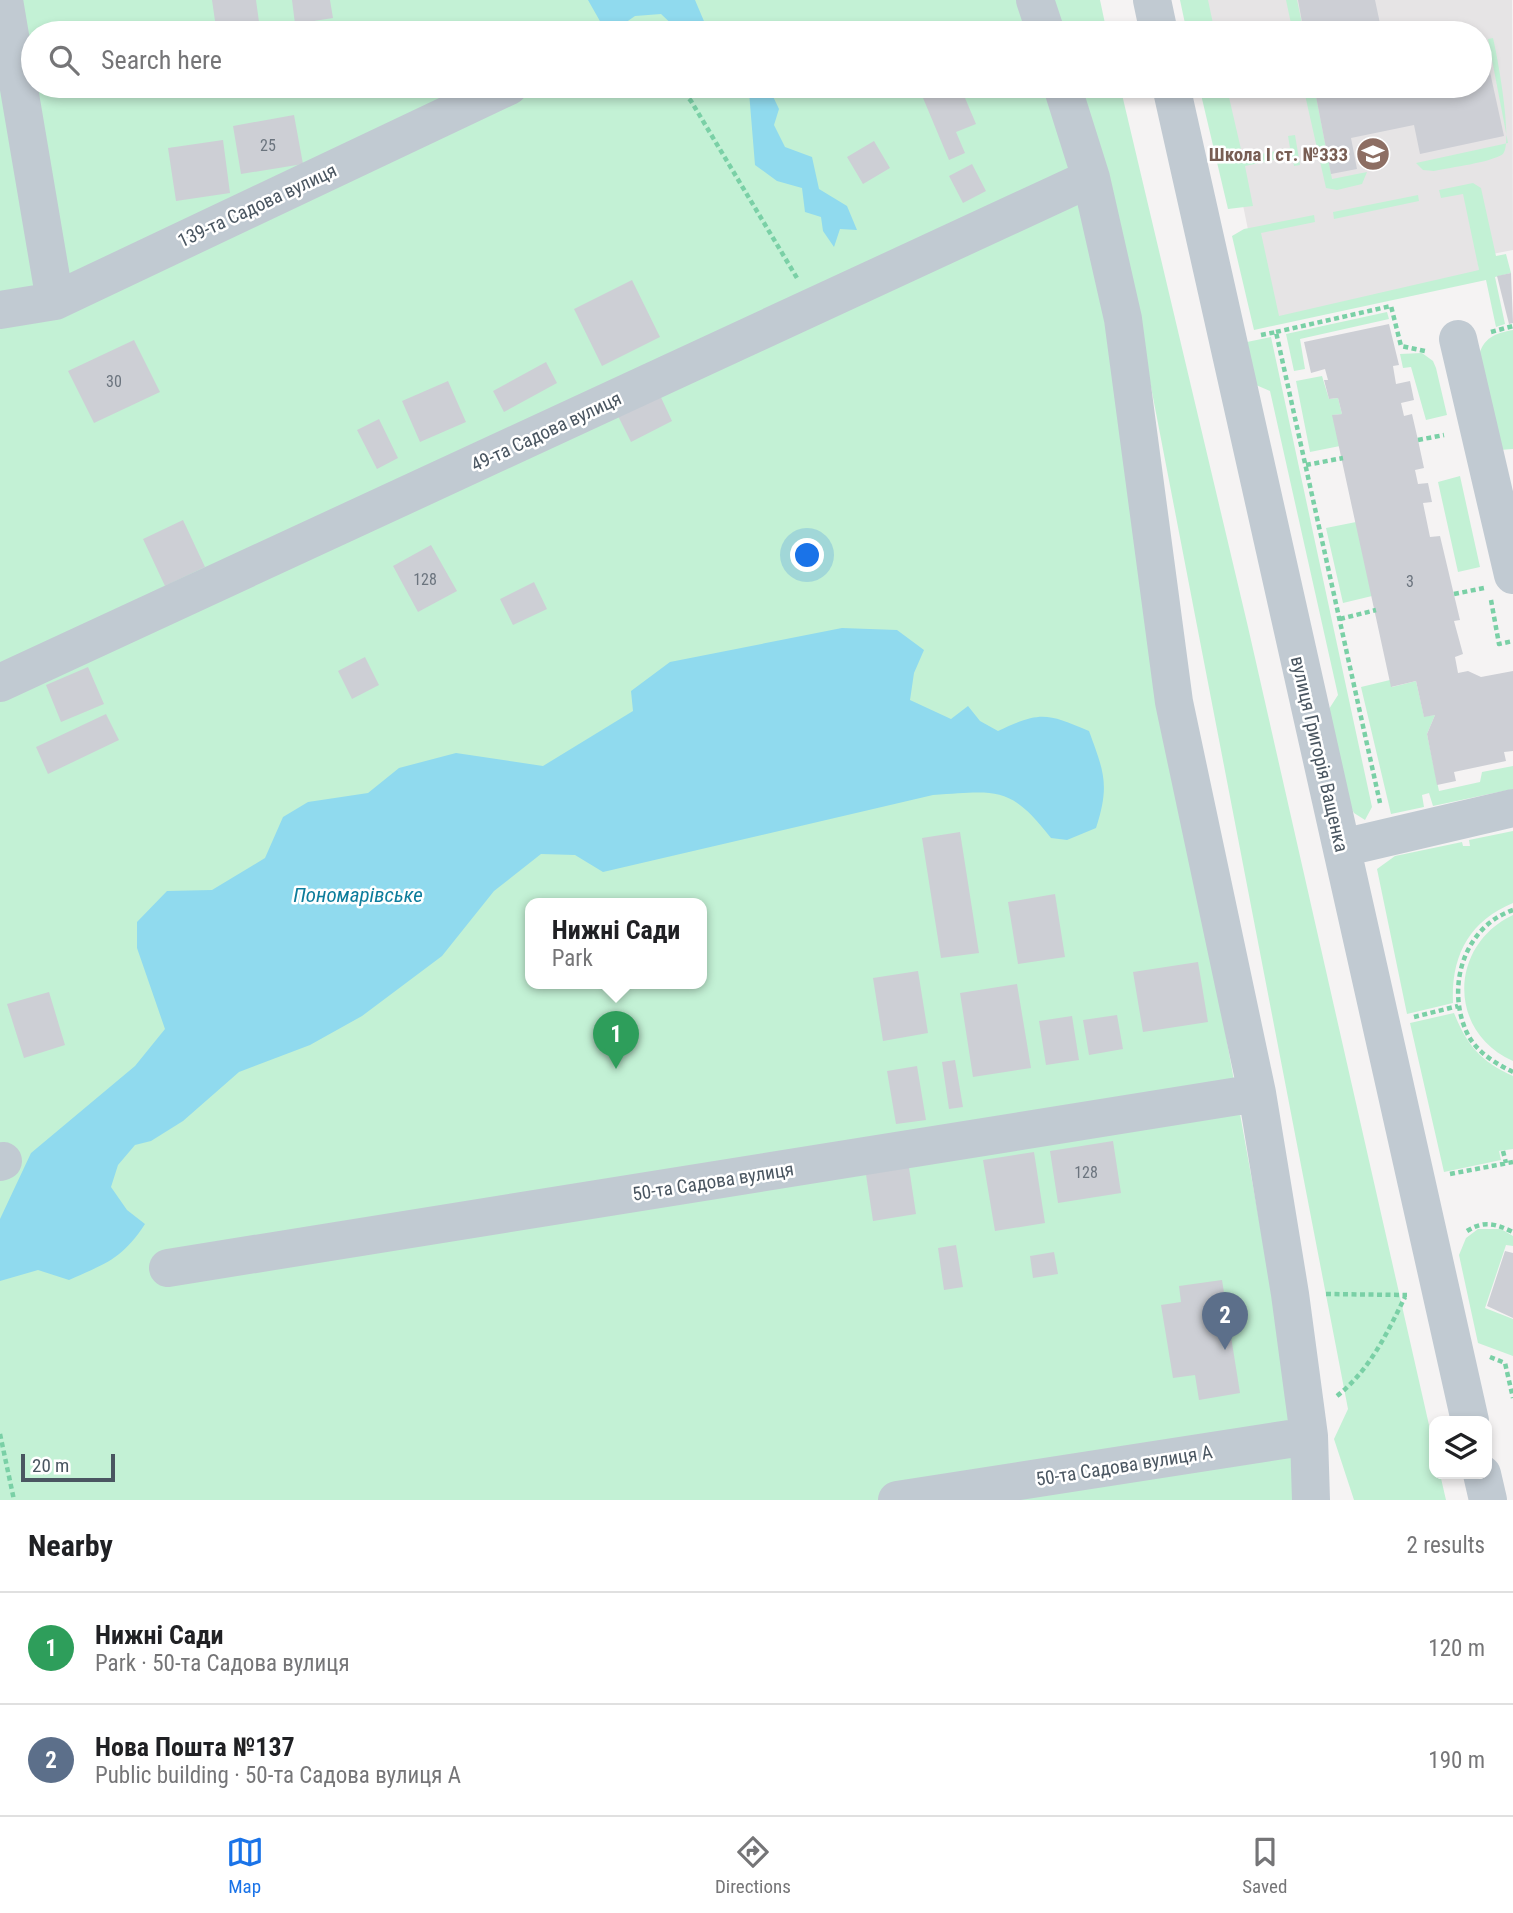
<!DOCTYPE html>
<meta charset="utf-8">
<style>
:root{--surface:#fff;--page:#f2f2f2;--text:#202124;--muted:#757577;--line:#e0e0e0;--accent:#1a73e8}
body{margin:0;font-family:"Roboto Condensed",sans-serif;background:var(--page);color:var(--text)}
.controls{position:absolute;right:21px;bottom:21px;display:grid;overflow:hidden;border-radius:14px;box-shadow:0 4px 10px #0003}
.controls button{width:63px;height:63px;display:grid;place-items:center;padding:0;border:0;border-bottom:2px solid var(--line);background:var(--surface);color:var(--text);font:35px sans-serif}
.scale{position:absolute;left:21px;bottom:18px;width:94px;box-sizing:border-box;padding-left:7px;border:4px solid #4a5661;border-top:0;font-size:19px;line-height:24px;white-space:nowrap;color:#4a5661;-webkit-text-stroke:5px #fff;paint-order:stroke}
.you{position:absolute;left:808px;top:556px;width:24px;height:24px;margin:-18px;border:5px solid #fff;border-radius:50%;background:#1a73e8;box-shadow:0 0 0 10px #1a73e833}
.badge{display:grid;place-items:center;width:46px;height:46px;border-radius:50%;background:var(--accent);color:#fff;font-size:23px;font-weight:700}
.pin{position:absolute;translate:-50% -58px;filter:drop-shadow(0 2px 4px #0008)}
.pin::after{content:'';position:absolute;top:37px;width:24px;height:21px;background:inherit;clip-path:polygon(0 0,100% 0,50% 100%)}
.popup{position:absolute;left:525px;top:898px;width:182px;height:91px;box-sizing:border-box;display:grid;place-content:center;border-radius:14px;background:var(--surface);filter:drop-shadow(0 2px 5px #0005);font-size:23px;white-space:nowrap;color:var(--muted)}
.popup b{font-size:26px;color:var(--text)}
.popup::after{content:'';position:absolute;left:50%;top:100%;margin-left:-14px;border:14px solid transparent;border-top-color:var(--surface)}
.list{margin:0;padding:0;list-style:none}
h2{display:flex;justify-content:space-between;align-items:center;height:91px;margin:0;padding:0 28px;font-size:30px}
h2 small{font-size:23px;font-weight:400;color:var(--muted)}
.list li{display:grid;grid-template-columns:46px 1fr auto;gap:21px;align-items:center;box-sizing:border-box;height:112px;padding:0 28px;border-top:2px solid var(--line)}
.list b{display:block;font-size:26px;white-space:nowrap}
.list p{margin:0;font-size:23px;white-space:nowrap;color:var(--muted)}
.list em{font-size:23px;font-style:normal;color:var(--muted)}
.icon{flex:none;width:38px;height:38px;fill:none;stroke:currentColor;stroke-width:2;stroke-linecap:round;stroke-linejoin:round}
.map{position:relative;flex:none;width:1513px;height:1500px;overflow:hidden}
.search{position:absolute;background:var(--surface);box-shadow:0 4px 10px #0003;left:21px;right:21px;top:21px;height:77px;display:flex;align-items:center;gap:18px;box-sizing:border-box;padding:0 24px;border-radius:38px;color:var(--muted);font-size:26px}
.sheet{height:315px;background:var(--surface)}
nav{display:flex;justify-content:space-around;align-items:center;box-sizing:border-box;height:98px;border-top:2px solid var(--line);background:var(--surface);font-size:19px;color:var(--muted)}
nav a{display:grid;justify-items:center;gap:4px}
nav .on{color:var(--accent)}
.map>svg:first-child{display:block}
</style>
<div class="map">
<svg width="1513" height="1500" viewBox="0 0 1513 1500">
<rect width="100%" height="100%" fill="#f5f3f3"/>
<path fill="#e6e4e5" d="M1202,0H1512L1513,250L1477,257L1480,276L1267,324L1219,86H1480V33H1209Z"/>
<path fill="#c3f1d5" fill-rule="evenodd" d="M0,0H1023L1034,33H33V86H1050L1084,190L1166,704L1298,1435L1302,1500H0ZM530,903H702V983H530Z
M1052,0H1100L1107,33H1063Z
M1180,0H1208L1215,33H1187Z
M1286,0H1297L1304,33H1293Z
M1493,38C1498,59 1513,142 1503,154C1489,163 1452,167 1434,171L1423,170L1416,163L1508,143L1488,39Z
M1080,86H1120L1248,627L1434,1447V1474H1440L1446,1500H1354L1334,1439L1348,1409L1151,387Z
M1199,86H1215L1217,96L1228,93L1243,158L1290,148L1288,136L1295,135L1300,165L1294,166L1292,156L1245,166L1253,206L1228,209Z
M1303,86H1314L1332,179L1367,172L1362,184L1337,190L1326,188Z
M1473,183L1481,188L1496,256L1506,254L1511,273L1495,277L1505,324L1496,327L1486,280L1254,330L1232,236L1244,229L1314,215L1315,222L1261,233L1279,316L1479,270L1463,194L1441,198L1439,190Z
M1418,195L1419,201L1334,219L1333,212Z
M1387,312L1389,319L1300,339L1305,369L1294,371L1286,334Z
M1513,330V449L1499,450L1479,357C1482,338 1496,333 1513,330Z
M1271,337L1372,807L1365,820L1354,813L1349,804L1329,709L1338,695L1270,391L1256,385L1247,342Z
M1422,353L1433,361L1436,368L1447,415L1426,420L1411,367L1403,368L1400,354Z
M1322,376L1329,399L1338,398L1342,414L1333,415L1340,446L1310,452L1296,381Z
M1460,476L1480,567L1458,572L1438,482Z
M1356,522L1372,596L1343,603L1326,528Z
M1390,680L1392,687L1416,681L1424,716L1435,715L1427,734L1439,791L1480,782L1482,772L1513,766V789L1433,806L1429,793L1422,795L1424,807L1391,814L1361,687Z
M1513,831V903C1469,921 1451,956 1453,1003L1407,1014L1377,869L1395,856L1462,842L1463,846H1470L1469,840Z
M1513,915V1061C1447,1032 1449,945 1513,915Z
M1454,1013C1467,1045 1480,1061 1513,1076V1149L1499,1151L1501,1160L1444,1172L1410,1023Z
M1478,1229H1501L1513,1236V1246L1506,1245L1485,1308L1513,1319V1356L1478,1343L1459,1255L1466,1238Z"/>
<path fill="#90daee" d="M588,0H695L709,33H681L661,14L635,16L612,32L601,23Z
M743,86H768L779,109L774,125L785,147L812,157L819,189L847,206L857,230L840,229L834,247L823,231L821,217L805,212L802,188L777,181L755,165L749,92Z
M842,628L897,630L924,650L914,673L910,700L951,719L968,706L980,721L998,731C1040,711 1047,713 1089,731C1104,772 1110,785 1096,828L1067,840L1051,838C1010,785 997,791 933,795L603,872L575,855L541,854L494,891L442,956L362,1016L310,1045L239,1072L183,1121L151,1141L135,1145L118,1165L111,1187L127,1210L145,1224C122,1259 107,1263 69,1280L38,1270L0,1281V1219L31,1153L135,1066L165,1029L137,948V922L167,891L212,890L265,858L283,817L308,802L368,793L399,768L456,753L543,766L633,711L631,691L670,662Z"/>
<path fill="#cdcfd5" d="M212,0H256L259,22L216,28Z
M292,0H330L333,18L295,24Z
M1298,0H1375L1382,33H1304Z
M1483,40L1504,136L1420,154L1414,125L1351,138L1357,169L1331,174L1314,86H1480V41Z
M918,86H960L976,124L956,132L965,153L949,160Z
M294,115L303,164L241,174L233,126Z
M223,140L230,193L176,201L168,148Z
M874,141L890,168L863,184L847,157Z
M972,164L986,191L963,203L949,176Z
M1511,273L1513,323L1509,324L1497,276Z
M632,280L660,337L602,366L574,309Z
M1389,324L1399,365L1393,366L1396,384L1410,381L1414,400L1401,403L1404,416L1412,414L1418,440L1424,468L1415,470L1418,484L1428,483L1432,502L1423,503L1430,537L1440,536L1460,620L1454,621L1463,654L1455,657L1458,673L1468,671L1481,677L1513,671V751L1504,752L1506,761L1454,772L1456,781L1437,785L1427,734L1435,715L1424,717L1416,681L1391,687L1332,415L1342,414L1338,398L1329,399L1324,380H1328L1325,369L1311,373L1304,342Z
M134,340L160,392L94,423L68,371Z
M546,362L557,383L504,412L493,391Z
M448,381L466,422L420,442L402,401Z
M658,391L672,421L631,442L616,412Z
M379,419L398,458L377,469L357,430Z
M183,520L205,567L165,586L143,539Z
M431,545L457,591L418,612L393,566Z
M534,582L547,609L513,625L500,599Z
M365,657L379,685L352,699L338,671Z
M88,667L104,704L61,722L46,685Z
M106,714L119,740L48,774L36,747Z
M960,832L979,953L941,958L922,838Z
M1055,894L1065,957L1018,964L1008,902Z
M1198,962L1208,1022L1143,1032L1133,972Z
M918,971L928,1033L883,1041L873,978Z
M1017,984L1031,1068L973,1077L960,993Z
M49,992L65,1045L24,1058L7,1004Z
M1117,1015L1123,1049L1089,1055L1083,1020Z
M1072,1016L1079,1060L1046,1065L1039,1021Z
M955,1060L963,1107L949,1109L942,1062Z
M917,1066L926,1120L896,1124L887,1071Z
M1113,1141L1121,1193L1058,1203L1050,1151Z
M1034,1152L1045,1223L995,1231L983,1160Z
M908,1161L916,1214L873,1221L865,1168Z
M956,1245L963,1287L944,1290L938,1248Z
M1505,1251L1513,1253V1318L1487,1306Z
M1054,1252L1058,1274L1033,1278L1030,1256Z
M1222,1280L1240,1393L1199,1400L1195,1375L1173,1378L1161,1305L1181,1302L1179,1286Z"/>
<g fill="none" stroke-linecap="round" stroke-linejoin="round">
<path stroke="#7ad0a6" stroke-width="4.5" stroke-dasharray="5 3.5" stroke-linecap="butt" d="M678,86L691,101L797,278
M1276,332L1391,306L1401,346L1425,351
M1491,332L1513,326
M1261,335L1276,332L1380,803
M1418,440L1444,435
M1306,465L1343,458
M1454,594L1484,588
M1491,600L1499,644L1513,641
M1340,619L1376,610
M1513,910C1463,927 1445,989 1468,1035C1477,1052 1496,1064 1513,1072
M1414,1017L1458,1006
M1503,1151L1506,1163
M1450,1174L1513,1162
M1467,1231C1484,1220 1496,1224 1513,1232
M1326,1294L1407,1295
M1490,1357L1505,1363L1513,1398
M1337,1396C1370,1370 1387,1333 1405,1297
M0,1434L14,1500"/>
<path stroke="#c1cad2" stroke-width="38" d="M4,0L55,301
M1035,0L1046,33
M1152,0L1159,33
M1062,86L1091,178L1123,319L1174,702L1257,1093L1290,1294L1309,1436L1311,1500
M1171,86L1470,1421
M0,310L55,301L509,86
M1458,339L1513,575
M0,683L1091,178
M1342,848L1513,808
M0,1162L3,1161
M168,1268L1257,1093
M1482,1474L1488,1500
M897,1500L1309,1436"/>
</g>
<defs>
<g id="school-disc" transform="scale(1.75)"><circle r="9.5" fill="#8d6e63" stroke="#fff"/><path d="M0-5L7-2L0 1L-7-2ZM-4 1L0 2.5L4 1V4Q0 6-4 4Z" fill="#fff"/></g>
</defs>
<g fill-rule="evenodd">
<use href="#school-disc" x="1373" y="154"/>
</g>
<g text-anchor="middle" stroke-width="5" stroke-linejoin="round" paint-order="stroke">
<g font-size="16" fill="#6b747e">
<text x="268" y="151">25</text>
<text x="114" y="387">30</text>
<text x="425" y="585">128</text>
<text x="1410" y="587">3</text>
<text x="1086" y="1178">128</text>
</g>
<g font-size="19" font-weight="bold" fill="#785e54" stroke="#fff" text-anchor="end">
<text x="1348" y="161">Школа І ст. №333</text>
</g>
<g font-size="19" fill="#4a5661" stroke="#fff">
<text transform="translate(257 205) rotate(-25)" y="7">139-та Садова вулиця</text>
<text transform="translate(546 431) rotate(-25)" y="7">49-та Садова вулиця</text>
<text transform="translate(1320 754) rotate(77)" y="7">вулиця Григорія Ващенка</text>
<text transform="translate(713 1181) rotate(-9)" y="7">50-та Садова вулиця</text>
<text transform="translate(1124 1465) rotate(-9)" y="7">50-та Садова вулиця А</text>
</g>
<g font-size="21" font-style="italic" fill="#0c7c9b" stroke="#fff">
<text x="358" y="902">Пономарівське</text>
</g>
</g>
</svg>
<div class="controls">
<button><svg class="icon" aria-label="layers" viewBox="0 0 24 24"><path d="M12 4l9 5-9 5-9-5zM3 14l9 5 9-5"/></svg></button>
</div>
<div class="scale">20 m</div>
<div class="you"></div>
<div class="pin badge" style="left:616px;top:1069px;background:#2e9e5b">1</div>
<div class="popup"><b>Нижні Сади</b>Park</div>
<div class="pin badge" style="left:1225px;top:1350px;background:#5c6f8a">2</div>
<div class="search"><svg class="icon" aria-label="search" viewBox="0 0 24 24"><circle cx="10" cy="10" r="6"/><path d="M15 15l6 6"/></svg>Search here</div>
</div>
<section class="sheet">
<h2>Nearby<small>2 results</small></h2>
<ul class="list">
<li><span class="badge" style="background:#2e9e5b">1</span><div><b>Нижні Сади</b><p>Park · 50-та Садова вулиця</p></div><em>120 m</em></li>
<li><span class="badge" style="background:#5c6f8a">2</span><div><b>Нова Пошта №137</b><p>Public building · 50-та Садова вулиця А</p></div><em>190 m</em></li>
</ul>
</section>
<nav>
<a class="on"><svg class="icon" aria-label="map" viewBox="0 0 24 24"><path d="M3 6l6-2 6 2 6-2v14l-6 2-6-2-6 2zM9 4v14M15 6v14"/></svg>Map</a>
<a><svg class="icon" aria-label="directions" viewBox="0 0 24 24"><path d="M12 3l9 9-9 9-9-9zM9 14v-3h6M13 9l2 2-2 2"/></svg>Directions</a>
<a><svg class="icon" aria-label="saved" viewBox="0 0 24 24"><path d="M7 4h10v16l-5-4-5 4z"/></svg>Saved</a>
</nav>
